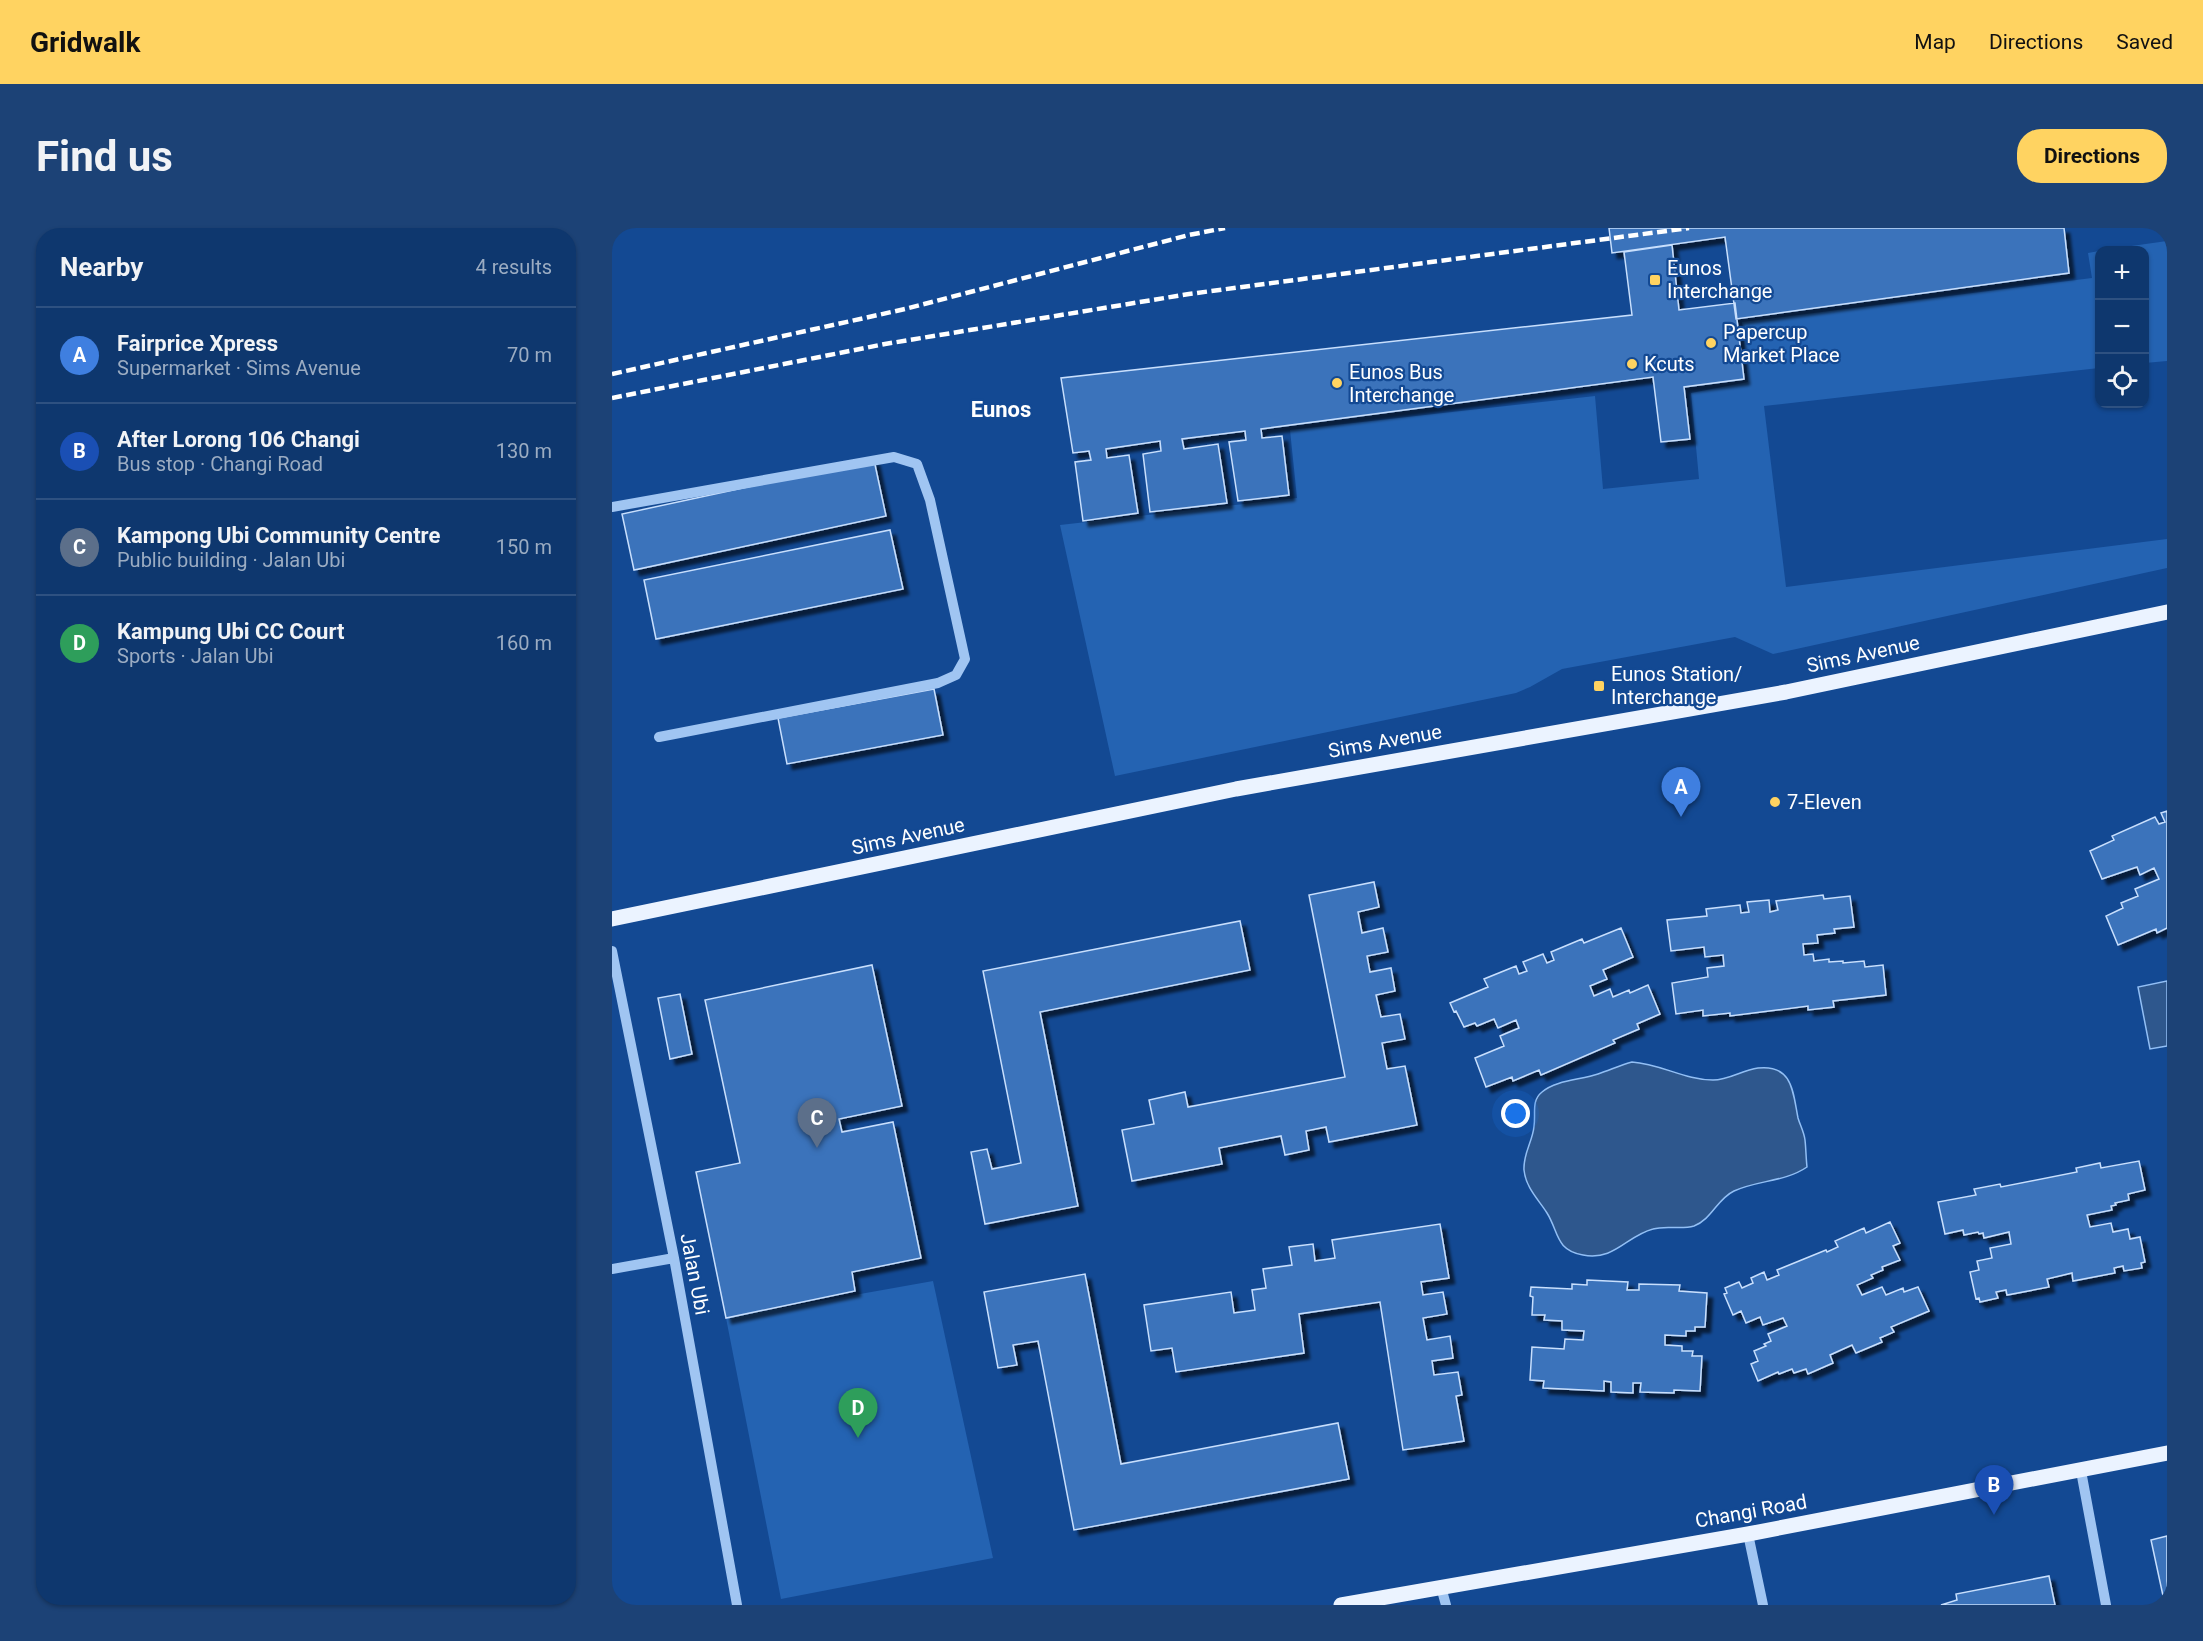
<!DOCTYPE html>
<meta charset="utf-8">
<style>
:root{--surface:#0e376e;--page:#1c4276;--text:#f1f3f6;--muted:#9bacc2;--line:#2e5181;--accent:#ffd361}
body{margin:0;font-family:Roboto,sans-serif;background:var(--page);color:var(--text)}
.controls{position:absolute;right:18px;top:18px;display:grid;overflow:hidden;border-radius:12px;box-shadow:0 2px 4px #0004}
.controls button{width:54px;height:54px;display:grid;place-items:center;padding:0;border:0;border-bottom:2px solid var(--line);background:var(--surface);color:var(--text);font:30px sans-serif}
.you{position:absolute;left:904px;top:886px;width:21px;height:21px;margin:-15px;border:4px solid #fff;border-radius:50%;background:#1a73e8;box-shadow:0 0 0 9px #1a73e833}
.badge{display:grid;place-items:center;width:39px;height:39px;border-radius:50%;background:var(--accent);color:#fff;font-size:20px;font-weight:700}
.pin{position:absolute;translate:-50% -50px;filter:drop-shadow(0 2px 3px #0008)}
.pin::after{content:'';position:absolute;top:32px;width:21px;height:18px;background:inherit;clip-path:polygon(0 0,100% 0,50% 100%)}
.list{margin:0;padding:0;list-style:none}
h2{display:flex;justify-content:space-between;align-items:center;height:78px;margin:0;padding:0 24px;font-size:26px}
h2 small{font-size:20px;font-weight:400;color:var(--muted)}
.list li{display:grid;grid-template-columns:39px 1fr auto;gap:18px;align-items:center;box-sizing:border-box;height:96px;padding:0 24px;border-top:2px solid var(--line)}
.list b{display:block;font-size:22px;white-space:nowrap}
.list p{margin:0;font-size:20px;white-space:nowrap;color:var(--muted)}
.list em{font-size:20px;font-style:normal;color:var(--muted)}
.icon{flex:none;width:33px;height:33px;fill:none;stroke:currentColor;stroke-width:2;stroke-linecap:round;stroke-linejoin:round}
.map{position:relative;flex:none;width:1555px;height:1377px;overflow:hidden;border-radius:24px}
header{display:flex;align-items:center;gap:36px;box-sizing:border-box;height:84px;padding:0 30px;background:var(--accent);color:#111}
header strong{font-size:28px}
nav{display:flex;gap:33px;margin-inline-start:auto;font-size:21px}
.intro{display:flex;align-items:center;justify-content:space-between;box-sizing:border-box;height:144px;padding:0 36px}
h1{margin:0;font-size:42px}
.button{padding:15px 27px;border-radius:24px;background:var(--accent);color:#111;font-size:21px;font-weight:700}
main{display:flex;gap:36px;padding:0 36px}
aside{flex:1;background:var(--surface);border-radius:24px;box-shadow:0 2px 4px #0004}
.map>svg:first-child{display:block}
</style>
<header>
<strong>Gridwalk</strong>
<nav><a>Map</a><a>Directions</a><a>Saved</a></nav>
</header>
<div class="intro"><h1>Find us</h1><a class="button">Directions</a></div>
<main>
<aside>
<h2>Nearby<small>4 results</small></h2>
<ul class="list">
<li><span class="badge" style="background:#3f7fe0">A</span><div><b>Fairprice Xpress</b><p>Supermarket · Sims Avenue</p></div><em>70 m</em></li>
<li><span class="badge" style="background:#1a4fb4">B</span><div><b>After Lorong 106 Changi</b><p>Bus stop · Changi Road</p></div><em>130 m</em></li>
<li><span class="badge" style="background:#5c6f8a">C</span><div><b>Kampong Ubi Community Centre</b><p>Public building · Jalan Ubi</p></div><em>150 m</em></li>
<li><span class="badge" style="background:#2e9e5b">D</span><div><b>Kampung Ubi CC Court</b><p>Sports · Jalan Ubi</p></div><em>160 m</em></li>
</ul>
</aside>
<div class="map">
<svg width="1555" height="1377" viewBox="0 0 1555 1377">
<defs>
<filter id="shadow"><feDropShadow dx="5.5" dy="5.5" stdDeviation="1.5" flood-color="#0009"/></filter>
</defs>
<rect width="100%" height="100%" fill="#134993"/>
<path fill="#2463b2" d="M1555,13V133L1533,135L1532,22H1491Z
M1487,23V140L1152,178L1174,359L1555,311V340L1161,426L1123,409L950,441L918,459L904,465L503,548L448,297L685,270L678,202L983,168L991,261L1087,251L1079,165L1136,154L1130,94L1480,50L1476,25Z
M321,1053L381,1330L169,1371L114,1090Z"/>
<path fill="#2e578d" stroke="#92bff5" stroke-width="1.5" d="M1555,753V818L1538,821L1526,759Z
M1020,834C1049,836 1073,852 1101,852C1117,852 1130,842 1146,840C1181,836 1181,865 1186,890C1188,897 1192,904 1193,912C1194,921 1194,930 1195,939C1173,954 1146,952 1122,963C1105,971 1100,991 1082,998C1069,1002 1054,997 1041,1001C1014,1008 1003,1033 971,1027C943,1022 947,1004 935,985C926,971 914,960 912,942C911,925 921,913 922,898C924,885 919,873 930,864C944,852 969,852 986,846C998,842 1009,837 1020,834Z"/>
<path fill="#3b73bb" stroke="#c8dffd" stroke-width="1.5" filter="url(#shadow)" d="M997,0H1452L1457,45L1124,91L1113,9L1000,25Z
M1060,17L1067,82L1123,75L1132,151L1072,159L1078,211L1049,214L1041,149L649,201L650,210L670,208L677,267L626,273L617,214L634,212L633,203L570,211L572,221L606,216L615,275L538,284L531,226L549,223L548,213L494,221L495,230L517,227L526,285L471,293L463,234L479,232L477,223L461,225L449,150L1020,87L1012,24Z
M262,232L274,288L22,342L10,286Z
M278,302L291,361L44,411L32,352Z
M322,461L331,507L175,536L166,490Z
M1555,583V700L1545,705L1544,701L1506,717L1494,688L1511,680L1509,675L1526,668L1523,661L1547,651L1542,640L1528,647L1525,639L1490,651L1478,623L1502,612L1500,608L1543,589L1547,596L1553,594L1549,585Z
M762,654L767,679L746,684L750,705L771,700L776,724L755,728L758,744L779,740L783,763L764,767L769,789L788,786L793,811L770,815L775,841L793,838L805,897L717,914L714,899L694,903L697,922L673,927L669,908L607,920L610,936L520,953L510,902L542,896L537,872L573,864L576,879L733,849L697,667Z
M1211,667L1212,671L1238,668L1242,699L1222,701L1223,705L1205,707L1206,715L1191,716L1192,727L1201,726L1202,733L1217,731V734L1231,733V735L1252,733L1253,739L1271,737L1274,767L1221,773L1222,779L1196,782V778L1118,788V785L1091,788V782L1064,786L1060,755L1096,749L1095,740L1112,738L1111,727L1093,729L1092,719L1059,723L1055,692L1095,688L1094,681L1128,677L1129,685L1137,684L1135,674L1157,672L1158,684L1166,682L1164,673Z
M628,693L638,742L428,784L466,978L373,996L359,924L375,921L380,941L409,935L371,743Z
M1009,700L1021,729L991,742L995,751L978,758L982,768L998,761L1001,769L1017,762L1018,765L1036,757L1048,786L1025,796L1027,801L1001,812L1003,815L929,847L927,842L901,853L900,849L874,859L863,830L892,818L888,808L907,800L904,792L886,800L882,791L865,798L863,795L852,799L844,783L842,784L838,775L876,759L872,751L904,738L907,746L915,743L911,734L931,726L935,735L942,732L939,724L970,711L972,715Z
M260,737L290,878L227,891L230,904L281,894L309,1030L240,1044L243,1063L114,1090L84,944L128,935L93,772Z
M68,766L80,826L58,831L46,770Z
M1527,933L1533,962L1516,966L1517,972L1503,975L1504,977L1499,978L1500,982L1475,987L1478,999L1499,995L1501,1004L1516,1001L1518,1011L1528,1009L1533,1034L1529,1035L1530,1040L1512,1043L1511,1038L1502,1040L1503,1045L1461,1053L1460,1045L1435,1051L1437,1059L1395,1067L1394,1062L1384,1064L1386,1070L1368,1074L1367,1070L1364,1071L1358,1044L1367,1042L1365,1033L1380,1030L1378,1020L1399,1016L1397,1004L1372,1010L1371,1005L1367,1006L1366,1004L1352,1007L1351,1002L1333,1006L1326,974L1364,967L1362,961L1388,956L1389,959L1465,944L1464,940L1488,935L1489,940Z
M1278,994L1288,1015L1281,1018L1288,1032L1270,1039L1271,1042L1259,1047L1261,1050L1245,1057L1250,1067L1270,1059L1274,1067L1291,1060L1292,1064L1306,1059L1317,1083L1279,1099L1282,1104L1268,1110L1270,1114L1244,1125L1240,1117L1218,1127L1221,1135L1196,1146L1194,1141L1182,1145L1180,1141L1167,1146L1166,1144L1146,1153L1139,1136L1146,1133L1142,1123L1154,1118L1152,1116L1159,1113L1156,1106L1175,1098L1171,1090L1151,1097L1148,1089L1134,1095L1129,1083L1121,1087L1112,1066L1115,1065L1113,1060L1127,1054L1130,1060L1141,1055L1139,1050L1152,1044L1155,1052L1167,1047L1165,1042L1214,1022L1215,1024L1226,1019L1223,1013L1252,1000L1254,1005Z
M828,996L837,1050L809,1054L811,1067L831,1064L835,1086L811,1090L815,1112L838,1108L841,1130L820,1133L822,1147L846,1144L850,1167L844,1168L852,1213L791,1222L768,1074L687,1086L692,1125L564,1144L560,1120L539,1123L532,1077L619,1064L622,1085L643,1082L640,1062L654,1060L651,1041L680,1037L677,1019L701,1016L703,1033L723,1030L720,1012Z
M473,1046L509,1236L726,1195L737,1251L462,1302L426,1113L401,1117L405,1137L386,1140L372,1064Z
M975,1052L1016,1054L1015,1062H1027V1056L1068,1057L1067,1063L1095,1065L1093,1099H1083V1103H1074V1108L1053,1107V1117L1070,1118V1123H1081L1080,1128H1090L1088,1163L1062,1162V1165L1028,1164L1029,1155H1021V1165L999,1164V1154L992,1153V1163L931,1160L932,1153L918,1152L920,1119L952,1121L953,1111L971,1112L972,1103L950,1102V1093L932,1092L933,1087H920L921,1069L918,1068L919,1059L960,1061V1056L975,1057Z
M1555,1308V1377H1553L1539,1312Z
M1437,1348L1443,1377H1329L1345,1372L1344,1366Z"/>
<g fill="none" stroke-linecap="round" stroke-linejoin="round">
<path stroke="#a0c5f2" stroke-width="10" d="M0,279L282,229L305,236L318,272L353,431L344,447L326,455L47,509
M0,723L62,1030L125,1377
M0,1041L62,1030
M1469,1243L1494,1377
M1136,1306L1151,1377
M829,1359L834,1377"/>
<path stroke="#ebf3ff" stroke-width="15" d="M0,691L624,561L1174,464L1555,384
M729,1377L1136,1306L1555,1225"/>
<path stroke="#fff" stroke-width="4.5" stroke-dasharray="10 4.5" stroke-linecap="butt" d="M0,146L293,81L577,7L613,0
M0,170L273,116L577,66L1077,0"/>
</g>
<g fill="#ffd361" stroke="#134993" stroke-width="2">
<rect x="1037" y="46" width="12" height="12" rx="3"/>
<circle cx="1099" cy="115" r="6"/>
<circle cx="1020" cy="136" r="6"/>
<circle cx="725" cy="155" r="6"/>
<rect x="981" y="452" width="12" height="12" rx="3"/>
<circle cx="1163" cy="574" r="6"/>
</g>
<g text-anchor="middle" stroke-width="4.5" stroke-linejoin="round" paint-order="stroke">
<g font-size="20" fill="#fff" stroke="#134993" text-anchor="start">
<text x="1055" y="47">Eunos<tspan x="1055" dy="23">Interchange</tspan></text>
<text x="1111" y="111">Papercup<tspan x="1111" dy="23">Market Place</tspan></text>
<text x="1032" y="143">Kcuts</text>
<text x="737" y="151">Eunos Bus<tspan x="737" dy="23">Interchange</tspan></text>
<text x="999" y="453">Eunos Station/<tspan x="999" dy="23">Interchange</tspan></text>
<text x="1175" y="581">7-Eleven</text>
</g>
<g font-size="20" fill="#fff" stroke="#134993">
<text transform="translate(1251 426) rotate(-12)" y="7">Sims Avenue</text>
<text transform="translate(773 513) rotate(-10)" y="7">Sims Avenue</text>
<text transform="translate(296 608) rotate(-12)" y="7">Sims Avenue</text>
<text transform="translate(83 1046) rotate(79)" y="7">Jalan Ubi</text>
<text transform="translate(1139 1283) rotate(-10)" y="7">Changi Road</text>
</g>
<g font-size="22" font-weight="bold" fill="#fff" stroke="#134993">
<text x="389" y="189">Eunos</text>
</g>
</g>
</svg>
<div class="controls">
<button>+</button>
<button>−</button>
<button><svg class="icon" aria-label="locate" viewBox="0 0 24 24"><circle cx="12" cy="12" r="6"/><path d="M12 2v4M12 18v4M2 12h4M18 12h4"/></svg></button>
</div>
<div class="you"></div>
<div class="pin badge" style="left:1069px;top:589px;background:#3f7fe0">A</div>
<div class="pin badge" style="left:1382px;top:1287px;background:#1a4fb4">B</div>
<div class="pin badge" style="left:205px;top:920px;background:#5c6f8a">C</div>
<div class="pin badge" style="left:246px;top:1210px;background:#2e9e5b">D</div>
</div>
</main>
